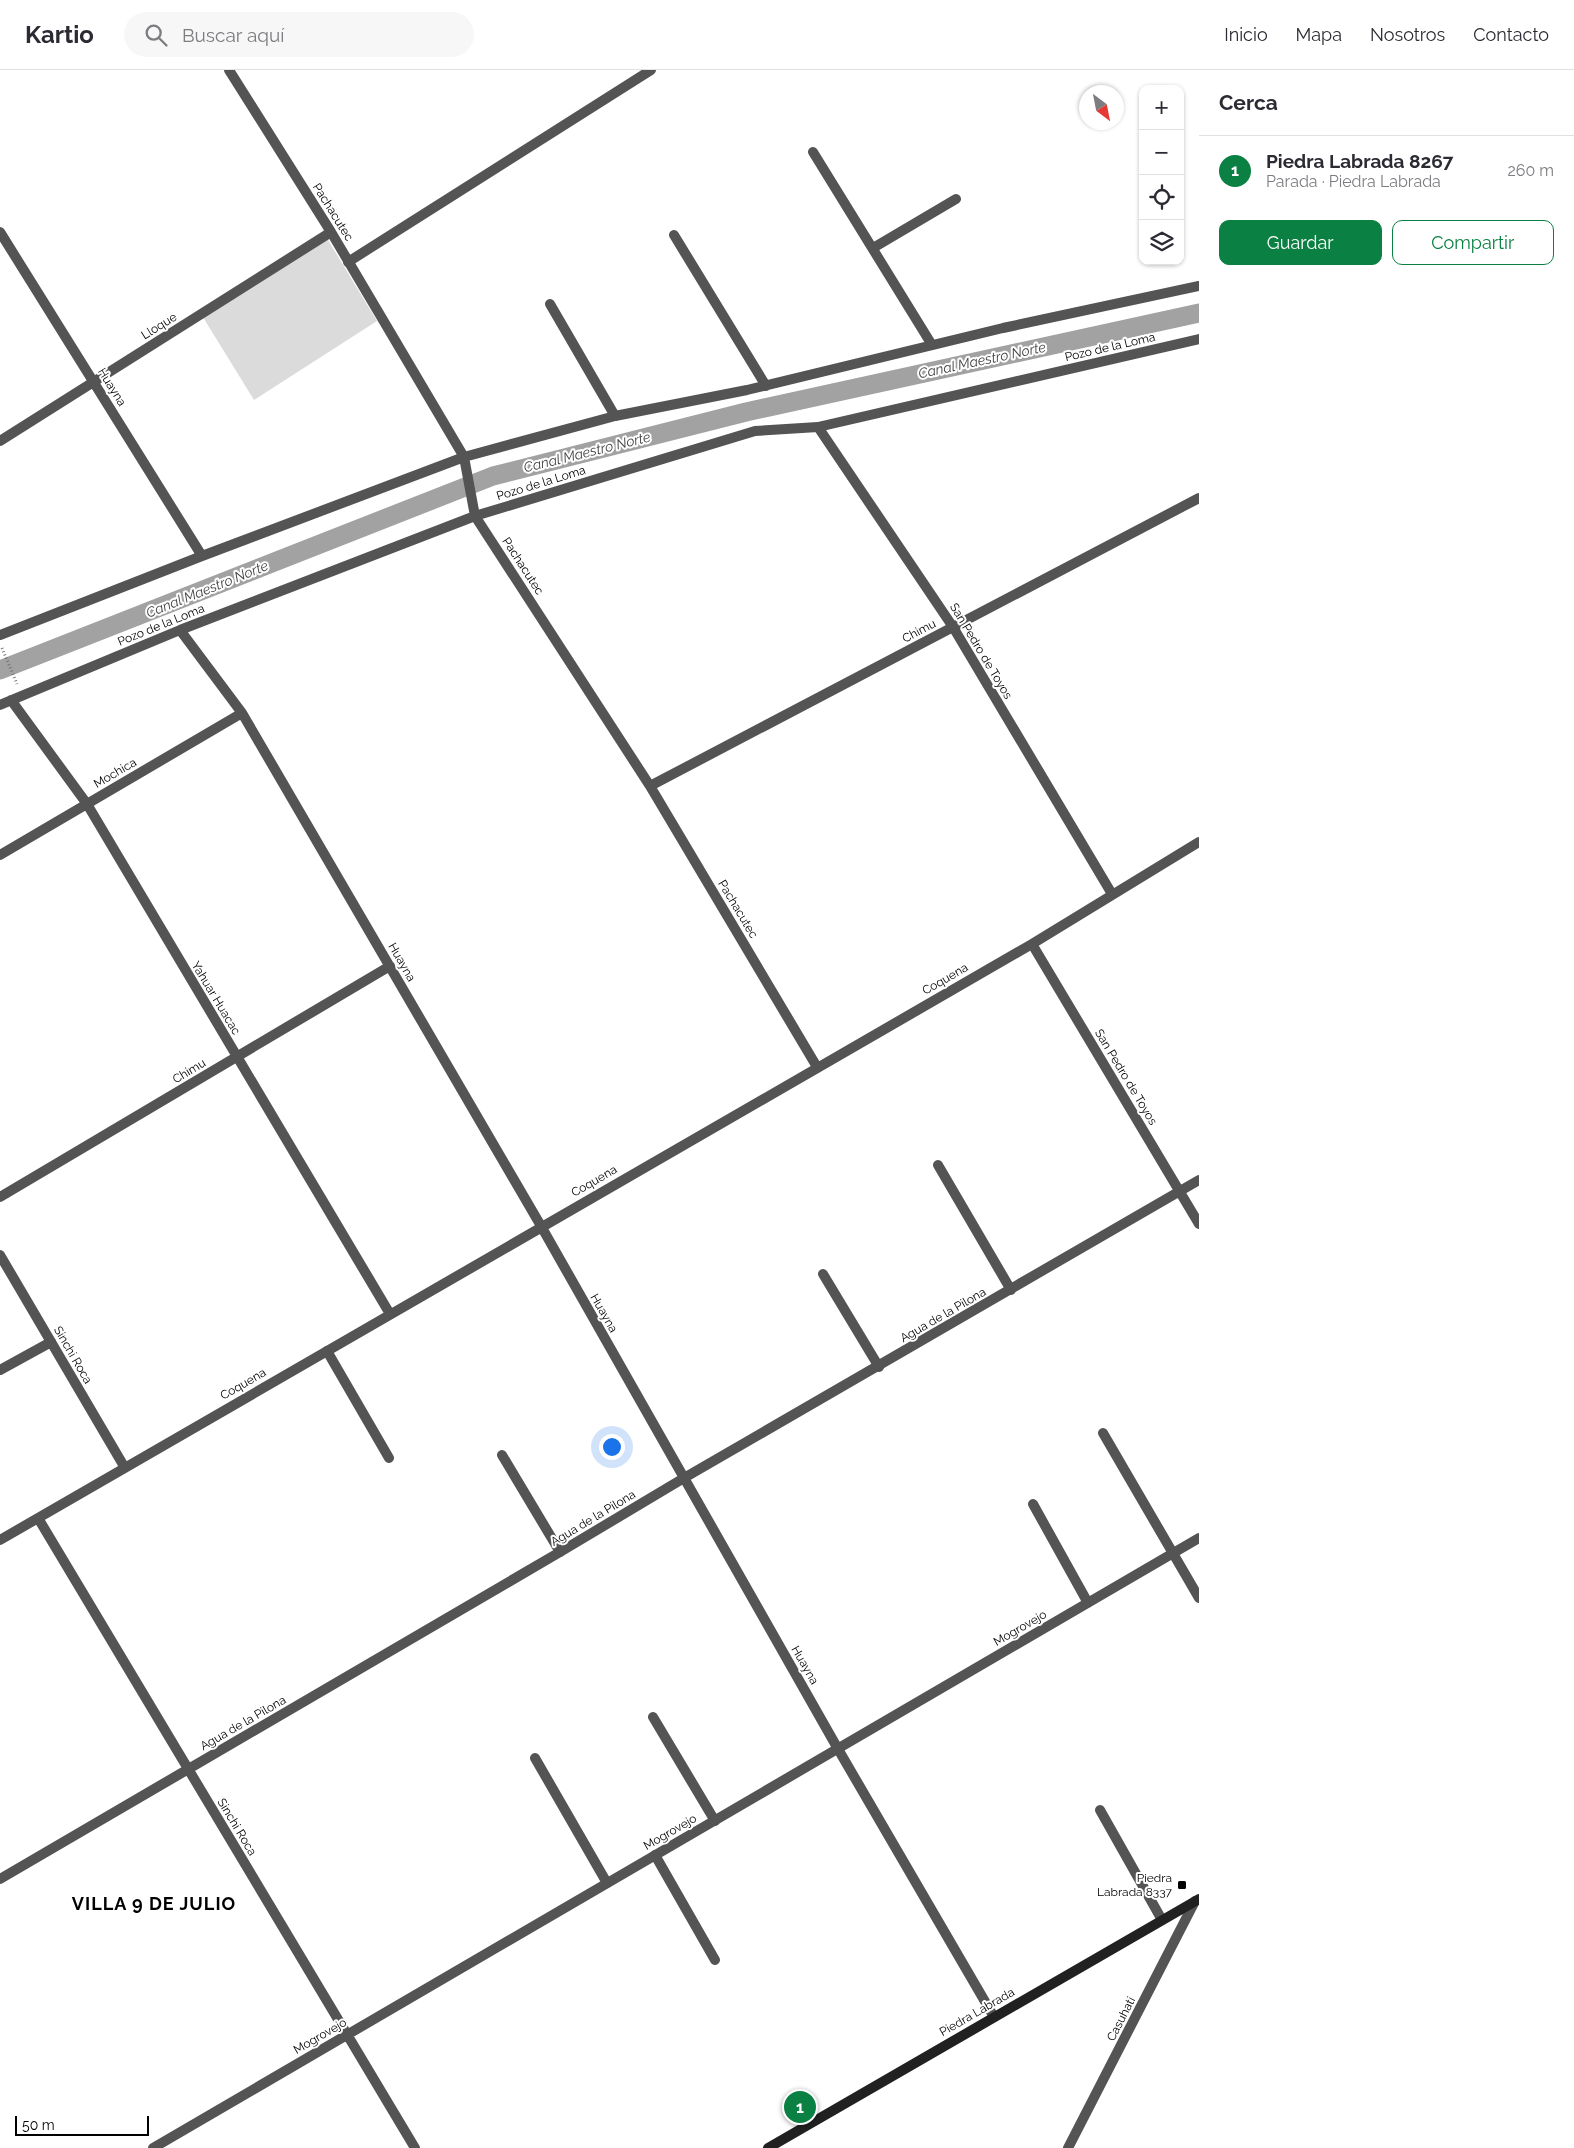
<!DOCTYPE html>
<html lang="es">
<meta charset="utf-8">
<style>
:root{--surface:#fff;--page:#f7f7f7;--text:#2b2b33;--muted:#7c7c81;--line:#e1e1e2;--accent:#0b8043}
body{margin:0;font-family:Raleway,sans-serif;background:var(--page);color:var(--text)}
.controls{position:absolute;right:15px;top:15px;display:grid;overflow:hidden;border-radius:10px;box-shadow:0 1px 4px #0004}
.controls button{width:45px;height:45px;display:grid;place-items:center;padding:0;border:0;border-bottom:1px solid var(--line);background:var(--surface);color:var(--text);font:25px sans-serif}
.compass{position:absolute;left:1079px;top:15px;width:45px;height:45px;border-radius:50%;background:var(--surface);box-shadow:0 1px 4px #0004;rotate:148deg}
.scale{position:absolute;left:15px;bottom:12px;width:134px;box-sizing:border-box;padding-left:5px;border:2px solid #000;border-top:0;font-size:14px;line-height:18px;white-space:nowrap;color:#000;-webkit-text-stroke:4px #fff;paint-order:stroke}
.you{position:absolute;left:611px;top:1376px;width:18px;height:18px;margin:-12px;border:4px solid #fff;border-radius:50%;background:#1a73e8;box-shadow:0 0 0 8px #1a73e833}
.badge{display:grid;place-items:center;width:32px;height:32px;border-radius:50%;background:var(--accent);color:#fff;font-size:16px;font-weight:700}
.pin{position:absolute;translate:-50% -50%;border:2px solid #fff;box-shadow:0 1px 5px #0006}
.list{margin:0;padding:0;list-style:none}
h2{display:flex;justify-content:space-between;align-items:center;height:65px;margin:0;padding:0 20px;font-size:21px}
h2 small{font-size:16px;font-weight:400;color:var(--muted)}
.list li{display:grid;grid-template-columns:32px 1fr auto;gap:15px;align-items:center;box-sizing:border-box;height:70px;padding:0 20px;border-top:1px solid var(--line)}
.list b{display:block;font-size:19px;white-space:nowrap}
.list p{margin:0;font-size:16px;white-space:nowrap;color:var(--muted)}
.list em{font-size:16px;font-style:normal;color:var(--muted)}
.actions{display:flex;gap:10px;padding:15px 20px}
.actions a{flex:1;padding:11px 0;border:1px solid var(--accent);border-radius:10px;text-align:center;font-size:18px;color:var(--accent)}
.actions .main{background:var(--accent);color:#fff}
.icon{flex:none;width:28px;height:28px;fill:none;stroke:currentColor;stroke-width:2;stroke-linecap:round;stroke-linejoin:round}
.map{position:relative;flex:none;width:1199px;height:2078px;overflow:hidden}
header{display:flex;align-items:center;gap:30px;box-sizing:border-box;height:70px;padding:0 25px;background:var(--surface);border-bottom:1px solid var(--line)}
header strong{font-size:24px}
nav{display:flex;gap:28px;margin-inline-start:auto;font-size:18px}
.search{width:350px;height:45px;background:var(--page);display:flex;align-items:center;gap:12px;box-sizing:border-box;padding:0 18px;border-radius:28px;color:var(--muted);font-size:19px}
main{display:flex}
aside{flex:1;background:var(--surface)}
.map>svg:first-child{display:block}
</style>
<header>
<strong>Kartio</strong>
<div class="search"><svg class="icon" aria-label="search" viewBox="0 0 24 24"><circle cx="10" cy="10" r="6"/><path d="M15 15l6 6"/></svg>Buscar aquí</div>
<nav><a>Inicio</a><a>Mapa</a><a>Nosotros</a><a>Contacto</a></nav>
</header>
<main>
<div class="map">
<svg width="1199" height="2078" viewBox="0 0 1199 2078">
<rect width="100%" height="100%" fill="#fff"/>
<path fill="#dbdbdb" d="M325,165L377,251L254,330L201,244Z"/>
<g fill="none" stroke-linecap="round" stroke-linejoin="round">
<path stroke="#a2a2a2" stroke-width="19" d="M0,600L493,406L746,342L1199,243"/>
<path stroke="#767676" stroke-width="3" stroke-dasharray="1 2.5" stroke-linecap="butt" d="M2,578L17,614"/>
<path stroke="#545454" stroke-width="10" d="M873,178L956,129
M348,192L651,0
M550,234L615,346
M823,1204L879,1297
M327,1281L389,1388
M0,1300L51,1272
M1103,1363L1199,1528
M502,1385L560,1482
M653,1647L715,1751
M535,1688L607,1813
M655,1785L715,1890"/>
<path stroke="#545454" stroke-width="10" d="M229,0L331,162L464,387L475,446L650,716L817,997
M813,82L932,275
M0,162L202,486
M674,165L766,316
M818,357L953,557L1112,824
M0,371L331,162
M180,560L242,643L541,1156L838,1679L994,1947
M0,565L202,486L464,387L615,346L747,320L1003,258L1199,216
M11,630L87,734L390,1244
M0,635L180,560L475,446L755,361L818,357L1199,269
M650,716L1199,428
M0,785L242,643
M1032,874L1199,1154
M938,1095L1011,1220
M0,1127L390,896
M0,1185L125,1398
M1033,1434L1088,1533
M38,1448L415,2078
M0,1470L1032,874L1199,772
M1100,1740L1162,1850
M0,1809L560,1482L684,1408L1199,1110
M153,2078L1199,1468
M1068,2078L1195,1831"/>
<path stroke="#212121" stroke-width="10" d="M768,2078L1199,1829"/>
</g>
<rect fill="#000" stroke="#fff" stroke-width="2" x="1177" y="1810" width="10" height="10" rx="2.5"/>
<g text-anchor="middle" stroke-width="4" stroke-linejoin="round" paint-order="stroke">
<g font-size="12" fill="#000" stroke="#fff">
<text transform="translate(333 142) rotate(58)" y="4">Pachacutec</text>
<text transform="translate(159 256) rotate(-32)" y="4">Lloque</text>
<text transform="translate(1110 277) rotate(-13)" y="4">Pozo de la Loma</text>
<text transform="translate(112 317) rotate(58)" y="4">Huayna</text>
<text transform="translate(541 413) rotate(-17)" y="4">Pozo de la Loma</text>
<text transform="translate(523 496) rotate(57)" y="4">Pachacutec</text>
<text transform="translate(161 555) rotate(-22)" y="4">Pozo de la Loma</text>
<text transform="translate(919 561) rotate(-28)" y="4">Chimu</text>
<text transform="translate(981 581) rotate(59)" y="4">San Pedro de Toyos</text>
<text transform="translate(115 703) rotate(-30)" y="4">Mochica</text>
<text transform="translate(738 839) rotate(59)" y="4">Pachacutec</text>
<text transform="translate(402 892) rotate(60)" y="4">Huayna</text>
<text transform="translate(945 909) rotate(-30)" y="4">Coquena</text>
<text transform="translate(216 928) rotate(59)" y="4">Yahuar Huacac</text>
<text transform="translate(189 1001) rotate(-31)" y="4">Chimu</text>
<text transform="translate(1126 1007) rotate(59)" y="4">San Pedro de Toyos</text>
<text transform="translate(594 1111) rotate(-30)" y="4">Coquena</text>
<text transform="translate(604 1243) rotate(60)" y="4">Huayna</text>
<text transform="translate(943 1245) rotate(-30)" y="4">Agua de la Pilona</text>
<text transform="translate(73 1285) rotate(60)" y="4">Sinchi Roca</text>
<text transform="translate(243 1314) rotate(-30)" y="4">Coquena</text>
<text transform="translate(593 1448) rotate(-31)" y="4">Agua de la Pilona</text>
<text transform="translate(1020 1558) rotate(-30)" y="4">Mogrovejo</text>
<text transform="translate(805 1595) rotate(60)" y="4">Huayna</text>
<text transform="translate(243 1653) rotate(-30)" y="4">Agua de la Pilona</text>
<text transform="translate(237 1757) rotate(59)" y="4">Sinchi Roca</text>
<text transform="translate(670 1762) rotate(-30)" y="4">Mogrovejo</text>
<text transform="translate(977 1942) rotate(-30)" y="4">Piedra Labrada</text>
<text transform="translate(1121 1949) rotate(-63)" y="4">Casuhati</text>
<text transform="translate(320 1966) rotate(-30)" y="4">Mogrovejo</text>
</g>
<g font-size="12" fill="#000" stroke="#fff" text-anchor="end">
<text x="1172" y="1812">Piedra<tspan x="1172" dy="14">Labrada 8337</tspan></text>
</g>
<g font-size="14" font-style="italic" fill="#434343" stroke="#fff">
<text transform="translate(982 290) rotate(-12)" y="5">Canal Maestro Norte</text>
<text transform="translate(587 382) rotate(-14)" y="5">Canal Maestro Norte</text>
<text transform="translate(207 519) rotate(-22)" y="5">Canal Maestro Norte</text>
</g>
<g font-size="18" font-weight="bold" letter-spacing="1" fill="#000" stroke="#fff">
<text x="154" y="1840">VILLA 9 DE JULIO</text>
</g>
</g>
</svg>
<div class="controls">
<button>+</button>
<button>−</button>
<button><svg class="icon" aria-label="locate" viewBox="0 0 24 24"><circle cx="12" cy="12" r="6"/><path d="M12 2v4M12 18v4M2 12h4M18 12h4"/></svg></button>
<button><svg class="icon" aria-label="layers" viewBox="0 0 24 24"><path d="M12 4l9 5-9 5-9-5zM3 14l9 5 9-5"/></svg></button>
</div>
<svg class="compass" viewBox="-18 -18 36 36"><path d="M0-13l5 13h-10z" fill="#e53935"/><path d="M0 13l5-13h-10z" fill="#7c7c81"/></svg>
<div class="scale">50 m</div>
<div class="you"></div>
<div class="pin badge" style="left:800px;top:2037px">1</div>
</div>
<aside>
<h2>Cerca<small></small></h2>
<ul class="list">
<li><span class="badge">1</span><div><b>Piedra Labrada 8267</b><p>Parada · Piedra Labrada</p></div><em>260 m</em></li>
</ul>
<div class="actions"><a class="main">Guardar</a><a>Compartir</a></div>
</aside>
</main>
